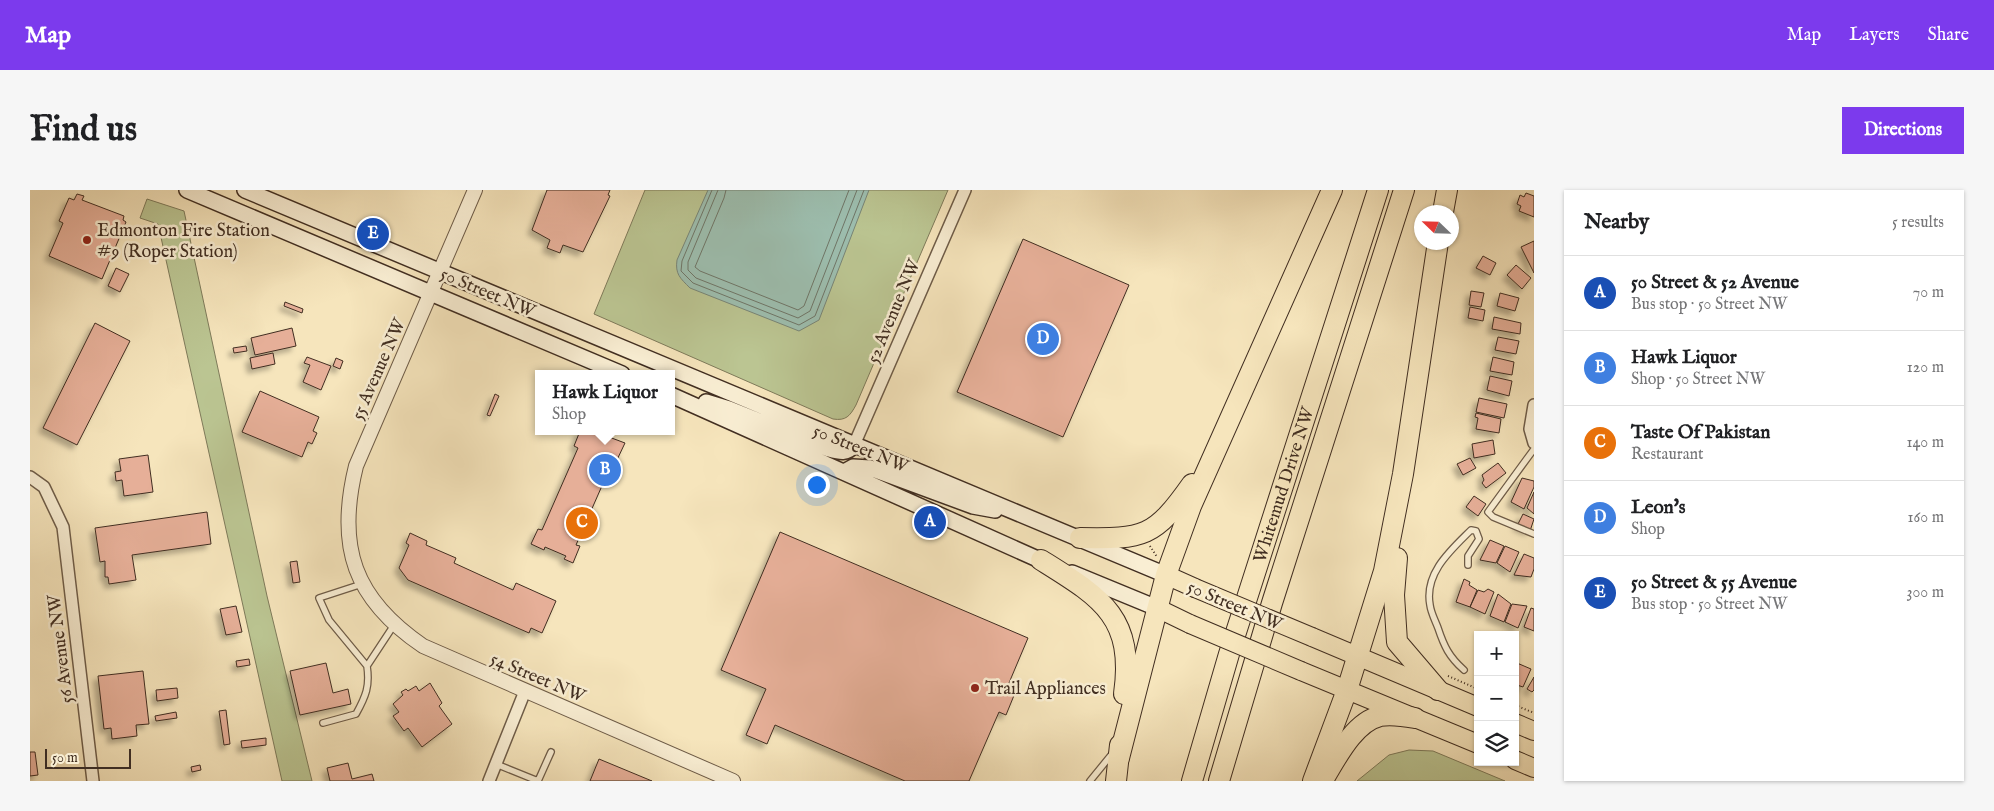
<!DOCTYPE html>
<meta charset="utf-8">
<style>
:root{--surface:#fff;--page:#f6f6f6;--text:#202124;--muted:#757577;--line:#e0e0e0;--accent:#7c3aed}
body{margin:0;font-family:"IM FELL English",serif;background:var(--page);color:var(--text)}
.controls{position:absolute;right:15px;bottom:15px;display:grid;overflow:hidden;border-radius:0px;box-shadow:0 1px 4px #0004}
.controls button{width:45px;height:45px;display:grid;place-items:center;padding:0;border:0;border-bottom:1px solid var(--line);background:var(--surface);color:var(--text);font:25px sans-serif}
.compass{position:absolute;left:1384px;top:15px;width:45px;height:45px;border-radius:50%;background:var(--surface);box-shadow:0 1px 4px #0004;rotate:293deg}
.scale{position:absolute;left:15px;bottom:12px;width:86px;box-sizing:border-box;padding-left:5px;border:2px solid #412e21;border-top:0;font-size:14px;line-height:18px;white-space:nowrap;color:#412e21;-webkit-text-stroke:4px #f9eed3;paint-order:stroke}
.you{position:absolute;left:786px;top:294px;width:18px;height:18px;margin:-12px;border:4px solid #fff;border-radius:50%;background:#1a73e8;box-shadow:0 0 0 8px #1a73e833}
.badge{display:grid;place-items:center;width:32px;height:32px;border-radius:50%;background:var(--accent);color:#fff;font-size:16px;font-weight:700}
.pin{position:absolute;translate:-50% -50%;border:2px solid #fff;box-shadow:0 1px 5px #0006}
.popup{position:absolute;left:505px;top:180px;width:140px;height:65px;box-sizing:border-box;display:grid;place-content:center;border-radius:0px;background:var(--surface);filter:drop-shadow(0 1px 4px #0005);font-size:16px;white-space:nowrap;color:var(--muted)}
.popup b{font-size:19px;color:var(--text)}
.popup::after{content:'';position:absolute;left:50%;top:100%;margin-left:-10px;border:10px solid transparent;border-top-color:var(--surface)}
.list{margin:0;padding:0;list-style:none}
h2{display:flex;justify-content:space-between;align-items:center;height:65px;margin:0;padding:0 20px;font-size:21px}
h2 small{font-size:16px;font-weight:400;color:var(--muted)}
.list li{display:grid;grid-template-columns:32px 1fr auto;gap:15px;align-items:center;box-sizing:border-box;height:75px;padding:0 20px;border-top:1px solid var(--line)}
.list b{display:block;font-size:19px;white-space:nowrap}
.list p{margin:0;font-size:16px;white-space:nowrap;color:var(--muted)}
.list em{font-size:16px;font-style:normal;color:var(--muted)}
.icon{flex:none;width:28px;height:28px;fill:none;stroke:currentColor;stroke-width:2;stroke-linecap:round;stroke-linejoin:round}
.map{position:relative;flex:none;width:1504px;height:591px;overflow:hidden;border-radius:0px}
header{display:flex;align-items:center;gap:30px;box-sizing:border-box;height:70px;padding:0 25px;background:var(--accent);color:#fff}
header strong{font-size:24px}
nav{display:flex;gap:28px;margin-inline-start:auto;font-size:18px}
.intro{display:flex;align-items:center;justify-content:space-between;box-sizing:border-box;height:120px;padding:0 30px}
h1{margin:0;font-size:35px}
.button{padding:12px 22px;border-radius:0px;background:var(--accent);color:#fff;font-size:18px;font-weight:700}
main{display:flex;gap:30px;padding:0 30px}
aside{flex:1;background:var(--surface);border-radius:0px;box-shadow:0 1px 4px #0004}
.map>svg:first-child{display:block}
</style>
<header>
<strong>Map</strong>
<nav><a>Map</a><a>Layers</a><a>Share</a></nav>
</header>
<div class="intro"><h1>Find us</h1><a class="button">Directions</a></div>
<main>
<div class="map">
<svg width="1504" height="591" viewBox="0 0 1504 591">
<defs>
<filter id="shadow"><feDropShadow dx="-4.5" dy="4.5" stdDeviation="2.5" flood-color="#0004"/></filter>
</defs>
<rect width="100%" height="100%" fill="#f6e5bc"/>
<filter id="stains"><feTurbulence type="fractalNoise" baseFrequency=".004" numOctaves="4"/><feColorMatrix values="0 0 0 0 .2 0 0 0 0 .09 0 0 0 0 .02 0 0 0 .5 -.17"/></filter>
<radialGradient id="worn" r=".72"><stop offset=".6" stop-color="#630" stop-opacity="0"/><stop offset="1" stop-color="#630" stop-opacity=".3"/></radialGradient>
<path fill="#bbc592" stroke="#7e7a5a" d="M615,0H918L826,215C820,226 816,231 803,229L564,124Z
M117,9L154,21L237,406L282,591H252L128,34L110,28Z
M1379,560L1403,561L1475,591H1327L1359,565Z"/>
<path fill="#9dbfb0" stroke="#788577" d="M678,0H839L789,130L769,141L660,98C650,88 645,84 647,70Z"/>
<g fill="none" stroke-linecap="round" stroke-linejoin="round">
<path stroke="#6f7668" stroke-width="1" d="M682,0L652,71L651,81L663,93L769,135L785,126L834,0
M688,0L658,72V80L666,88L768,128L780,121L827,0
M696,0L694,8L665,77L670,81L768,120L774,116L819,0"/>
</g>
<path fill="#e6af98" stroke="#412e21" filter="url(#shadow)" d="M517,0H580L578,5L580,6L553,62L533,55L530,63L517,58L520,50L502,40Z
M1496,3L1504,6V27L1489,21L1491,16L1487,14L1490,5L1494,7Z
M47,4L54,6L52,10L94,26L93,30L96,32L72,89L19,66L33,33L29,31L39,8L44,10Z
M993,49L1099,95L1033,247L927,202Z
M1504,51V83L1491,57Z
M1453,66L1466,73L1460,85L1446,78Z
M1486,75L1501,88L1492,99L1477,85Z
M86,78L99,84L90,102L78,96Z
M1441,101L1454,103L1451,117L1439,115Z
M1470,103L1489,108L1485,121L1467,116Z
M255,112L273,119L272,123L254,116Z
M1440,117L1455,120L1453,131L1438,128Z
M1464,127L1491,133L1490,144L1462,139Z
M65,133L100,151L47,255L13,238Z
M262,138L266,156L225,165L221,148Z
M1468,147L1489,151L1486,164L1465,160Z
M216,156L217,161L204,163L203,158Z
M243,163L245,174L222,179L220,168Z
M277,167L301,176L291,200L273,192L280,175L274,173Z
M1463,167L1484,172L1482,185L1460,181Z
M306,168L313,171L310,179L303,176Z
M1460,186L1482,191L1479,206L1457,200Z
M230,201L289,227L283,241L287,243L282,254L278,252L272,267L212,242Z
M465,204L469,206L460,226L457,225Z
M1449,208L1477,214L1474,228L1446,222Z
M1446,223L1471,229L1469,243L1446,239L1448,228L1445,227Z
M550,241H563L595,253L585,274L582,273L546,355L550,356L543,373L534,369L536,366L515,357L514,360L501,354L508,339L512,340L548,258L544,256Z
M1463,250L1465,264L1444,268L1442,254Z
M118,265L123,302L94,306L92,290L86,291L85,282L91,281L89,269Z
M1440,268L1446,278L1433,285L1427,274Z
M1468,273L1476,283L1456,298L1452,293L1454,290L1452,285Z
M1492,288L1504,291V297L1494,319L1481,312Z
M1504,302V324L1497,318Z
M1444,306L1456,314L1448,326L1436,317Z
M177,322L181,354L102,365L106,390L79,394L78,387H75V371L70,372L65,338Z
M1493,324L1504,329L1500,341L1487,336Z
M750,342L998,448L976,500L985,503L976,525L969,522L939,591H875L745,535L737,554L716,545L736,499L691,480Z
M380,343L397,351L396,355L426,368L424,373L483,400L486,393L526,411L512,443L501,438L499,443L378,390L369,378L379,355L376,353Z
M1460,350L1474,356L1466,373L1450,370Z
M1475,356L1489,362L1480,382L1467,373Z
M1494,364L1504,368V379L1501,387L1484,385Z
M267,371L270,392L263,393L260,372Z
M1434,389L1440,392L1439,395L1447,400L1440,417L1426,412Z
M1458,399L1464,402L1455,424L1440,417L1448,400L1454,402Z
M1468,404L1481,414L1474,432L1460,426Z
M1482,414L1497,416L1488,438L1475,432Z
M206,416L212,442L196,445L190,419Z
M1501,418L1504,419V441L1494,437Z
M219,469L220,475L207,477L206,471Z
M296,473L303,503L318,499L321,514L270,525L260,481Z
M1487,473L1501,479L1493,497L1487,495L1488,492L1485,491Z
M113,481L119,534L106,535L107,546L82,549L81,538L74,539L68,486Z
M1504,487V500L1502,502L1497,499Z
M400,493L412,513L409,516L422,534L392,557L378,538L374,541L363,526L369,522L363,514L373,505L371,502L376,499L378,501L386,496L389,501Z
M147,498L148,508L127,511L126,500Z
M196,520L200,554L194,555L189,521Z
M146,522L147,528L126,531L125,526Z
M236,548V555L212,558L211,551Z
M0,562H5L8,585L0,586Z
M569,569L622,591H560Z
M318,573L322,589L342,584L344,591H300L297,578Z
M170,575L171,580L162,582L161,577Z"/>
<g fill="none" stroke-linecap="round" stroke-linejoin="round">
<g stroke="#6e5c48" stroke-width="8">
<path id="service" d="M1504,259L1458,322L1463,327L1504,344
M332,394L289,408L299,430L337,476L364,435
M1434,480C1419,467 1414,456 1408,438C1405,430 1401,423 1400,415C1394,383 1421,360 1441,340L1446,341L1449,349L1438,366V375
M293,533L326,524C336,506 340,496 337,476
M466,574L508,591
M508,591L521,562
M1060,591L1082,564"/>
</g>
<g stroke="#6e5c48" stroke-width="14">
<path id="minor" d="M1504,215L1500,239L1504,253
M824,255L935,0
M0,287L14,297L33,337L63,591
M459,591L495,501"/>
</g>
<g stroke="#6e5c48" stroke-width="16">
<path id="tertiary" d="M445,0L326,276C306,357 324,409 393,456L703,591"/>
</g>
<g stroke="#412e21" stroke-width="18">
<path id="secondary" d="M157,0L592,184
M215,0L1136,385
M641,205L1021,375
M676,212L699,219L799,259C810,262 817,264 824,255
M814,282L823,277L840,278L943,316L965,320
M1042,383L1127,418"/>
</g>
<g stroke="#412e21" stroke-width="20">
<path id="primary" d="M1136,385L1165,398
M1127,418L1160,434
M1282,447L1448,517
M1271,481L1448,554
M1485,533L1504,541
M1485,570L1504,578"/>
</g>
<g stroke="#412e21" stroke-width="22">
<g id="motorway">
<path d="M1413,22L1417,0"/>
<path d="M1050,348C1114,349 1124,348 1162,294"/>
<path d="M1367,368L1364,405L1367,452L1408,500"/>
<path d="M1011,370C1070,407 1105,426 1094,504"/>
<path d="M1089,568L1136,385L1161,316L1302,0"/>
<path d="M1296,585C1308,565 1325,532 1350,526C1362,524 1374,526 1385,528"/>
<path d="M1086,591L1090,555"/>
<path id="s1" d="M1162,591L1199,464L1348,0"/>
<path d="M1189,591L1242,413L1374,0"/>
<path d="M1283,591L1317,500L1354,381L1373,284L1408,52"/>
</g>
</g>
<path stroke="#412e21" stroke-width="2" stroke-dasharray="1 2.5" stroke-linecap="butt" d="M1120,356L1127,367
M1418,486L1448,499
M1485,515L1504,523"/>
<use href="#service" stroke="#f9eed3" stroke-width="5.5"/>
<use href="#minor" stroke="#f9eed3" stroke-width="11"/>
<use href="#tertiary" stroke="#f9eed3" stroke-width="14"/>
<use href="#secondary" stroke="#f9eed3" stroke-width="15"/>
<use href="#primary" stroke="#f6e5bc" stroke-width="18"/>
<use href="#motorway" stroke="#f6e5bc" stroke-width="20"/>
<g stroke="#412e21" stroke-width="20" stroke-linecap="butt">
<path id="primary-bridge" d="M1165,398L1282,447
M1160,434L1271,481"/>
</g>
<use href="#primary-bridge" stroke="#f6e5bc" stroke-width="18"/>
</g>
<g fill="#8f2418" stroke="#f9eed3" stroke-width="2">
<circle cx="57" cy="50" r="5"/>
<circle cx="945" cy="498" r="5"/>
</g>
<g text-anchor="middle" stroke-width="5" stroke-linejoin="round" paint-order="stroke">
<g font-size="18" fill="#412e21" stroke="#f9eed3" text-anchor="start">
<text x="67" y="46">Edmonton Fire Station<tspan x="67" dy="21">#9 (Roper Station)</tspan></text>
<text x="955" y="504">Trail Appliances</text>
</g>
<g font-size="18" fill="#412e21" stroke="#f9eed3">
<text transform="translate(458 102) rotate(23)" y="6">50 Street NW</text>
<text transform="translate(863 121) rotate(-67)" y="6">52 Avenue NW</text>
<text transform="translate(348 179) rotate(-66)" y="6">55 Avenue NW</text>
<text transform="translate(831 258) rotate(22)" y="6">50 Street NW</text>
<text dy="6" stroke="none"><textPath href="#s1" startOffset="310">Whitemud Drive NW</textPath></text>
<text transform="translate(1205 415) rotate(23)" y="6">50 Street NW</text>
<text transform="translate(30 459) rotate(-97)" y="6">56 Avenue NW</text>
<text transform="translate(508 487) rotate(23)" y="6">54 Street NW</text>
</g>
</g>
<rect width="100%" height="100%" filter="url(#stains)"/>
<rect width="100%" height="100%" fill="url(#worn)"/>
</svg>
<div class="controls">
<button>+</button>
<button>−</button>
<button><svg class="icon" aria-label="layers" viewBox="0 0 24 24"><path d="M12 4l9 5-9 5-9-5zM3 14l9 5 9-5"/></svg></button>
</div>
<svg class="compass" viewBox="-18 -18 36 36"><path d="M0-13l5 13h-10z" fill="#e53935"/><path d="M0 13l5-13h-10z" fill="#757577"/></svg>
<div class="scale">50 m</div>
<div class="you"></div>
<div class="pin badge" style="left:900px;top:332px;background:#1a4fb4">A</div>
<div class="pin badge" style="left:575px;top:280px;background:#3f7fe0">B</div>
<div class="popup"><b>Hawk Liquor</b>Shop</div>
<div class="pin badge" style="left:552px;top:333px;background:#e8710a">C</div>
<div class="pin badge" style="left:1013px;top:149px;background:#3f7fe0">D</div>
<div class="pin badge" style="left:343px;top:44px;background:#1a4fb4">E</div>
</div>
<aside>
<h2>Nearby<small>5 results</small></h2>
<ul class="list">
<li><span class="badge" style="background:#1a4fb4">A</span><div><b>50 Street &amp; 52 Avenue</b><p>Bus stop · 50 Street NW</p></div><em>70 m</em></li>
<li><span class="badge" style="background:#3f7fe0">B</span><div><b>Hawk Liquor</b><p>Shop · 50 Street NW</p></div><em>120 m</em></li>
<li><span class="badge" style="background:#e8710a">C</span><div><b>Taste Of Pakistan</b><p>Restaurant</p></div><em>140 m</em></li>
<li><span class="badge" style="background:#3f7fe0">D</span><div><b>Leon's</b><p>Shop</p></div><em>160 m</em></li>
<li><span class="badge" style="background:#1a4fb4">E</span><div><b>50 Street &amp; 55 Avenue</b><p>Bus stop · 50 Street NW</p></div><em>300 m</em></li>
</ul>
</aside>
</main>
